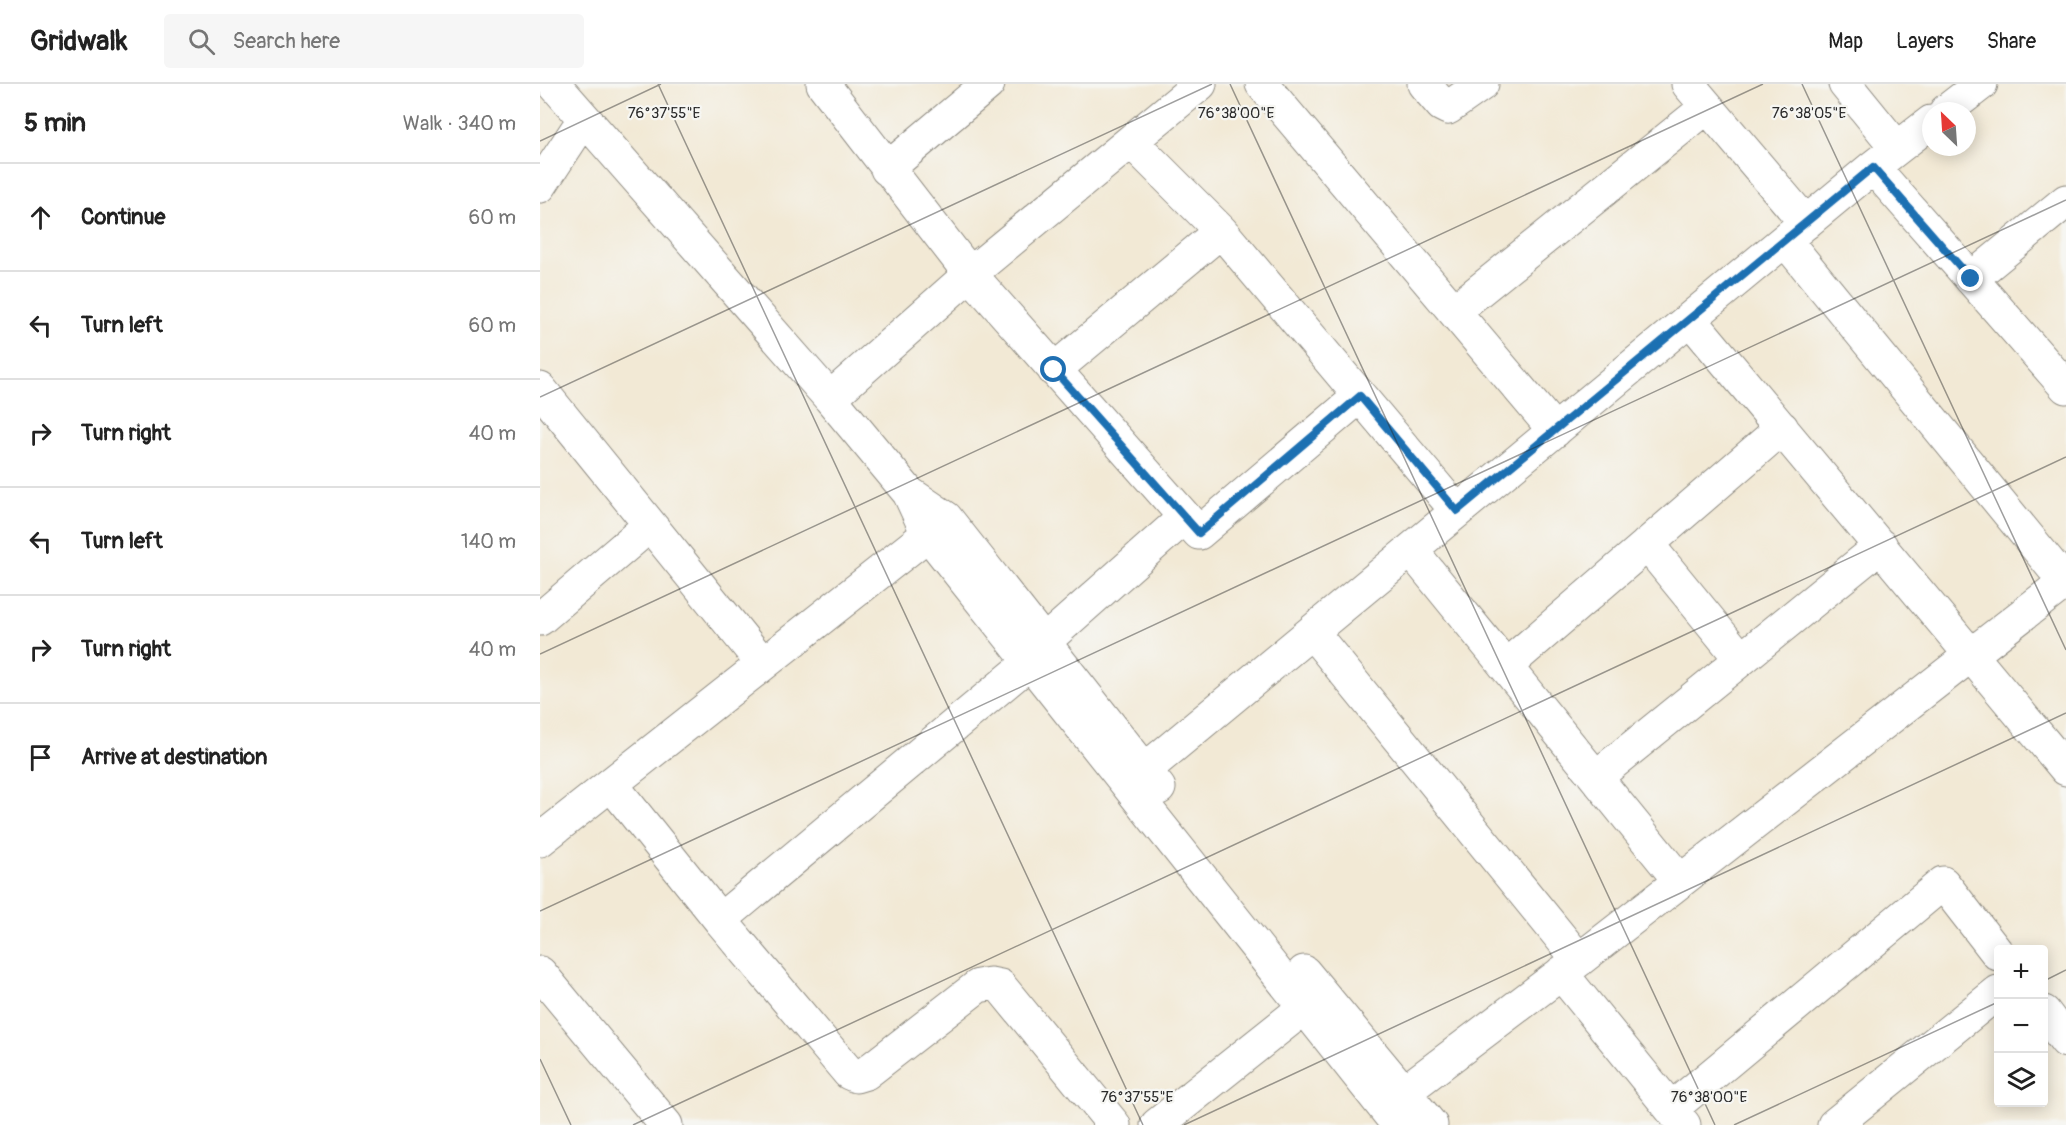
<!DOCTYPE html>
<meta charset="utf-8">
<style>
:root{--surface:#fff;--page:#f6f6f6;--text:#222;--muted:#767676;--line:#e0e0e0}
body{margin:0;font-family:Pangolin,sans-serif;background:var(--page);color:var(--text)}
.controls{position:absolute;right:18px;bottom:18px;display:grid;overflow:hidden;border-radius:6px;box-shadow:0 3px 15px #0003}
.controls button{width:54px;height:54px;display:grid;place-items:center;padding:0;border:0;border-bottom:2px solid var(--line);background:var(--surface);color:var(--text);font:30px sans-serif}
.compass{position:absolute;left:1382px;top:18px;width:54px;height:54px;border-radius:50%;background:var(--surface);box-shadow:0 3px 15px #0003;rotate:335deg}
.stop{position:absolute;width:18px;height:18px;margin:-14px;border:4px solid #1f6fb2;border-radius:50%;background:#fff}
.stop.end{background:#1f6fb2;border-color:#fff;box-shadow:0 2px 6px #0008}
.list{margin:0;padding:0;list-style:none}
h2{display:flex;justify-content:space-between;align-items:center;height:78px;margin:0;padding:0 24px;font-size:26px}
h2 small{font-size:20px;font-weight:400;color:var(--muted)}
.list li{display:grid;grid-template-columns:39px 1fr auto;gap:18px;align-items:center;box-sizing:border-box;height:108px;padding:0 24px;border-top:2px solid var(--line)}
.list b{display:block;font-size:22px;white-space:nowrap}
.list em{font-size:20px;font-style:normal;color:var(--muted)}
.icon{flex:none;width:33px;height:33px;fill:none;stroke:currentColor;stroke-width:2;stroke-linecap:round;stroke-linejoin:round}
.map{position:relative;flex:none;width:1526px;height:1041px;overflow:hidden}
header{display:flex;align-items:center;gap:36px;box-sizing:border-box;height:84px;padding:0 30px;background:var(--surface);border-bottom:2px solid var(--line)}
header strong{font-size:28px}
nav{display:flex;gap:33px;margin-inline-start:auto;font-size:21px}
.search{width:420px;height:54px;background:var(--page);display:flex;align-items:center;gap:15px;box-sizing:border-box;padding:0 21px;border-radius:6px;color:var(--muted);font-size:22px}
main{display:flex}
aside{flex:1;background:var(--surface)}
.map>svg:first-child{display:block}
</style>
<header>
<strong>Gridwalk</strong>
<div class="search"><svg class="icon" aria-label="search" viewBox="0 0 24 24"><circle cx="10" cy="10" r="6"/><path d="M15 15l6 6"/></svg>Search here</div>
<nav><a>Map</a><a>Layers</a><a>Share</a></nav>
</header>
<main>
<aside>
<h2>5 min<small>Walk · 340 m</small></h2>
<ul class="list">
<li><svg class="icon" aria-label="ahead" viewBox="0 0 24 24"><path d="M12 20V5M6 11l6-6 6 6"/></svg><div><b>Continue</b></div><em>60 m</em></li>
<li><svg class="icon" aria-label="left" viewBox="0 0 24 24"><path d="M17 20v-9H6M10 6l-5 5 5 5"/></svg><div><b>Turn left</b></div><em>60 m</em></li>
<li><svg class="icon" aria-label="right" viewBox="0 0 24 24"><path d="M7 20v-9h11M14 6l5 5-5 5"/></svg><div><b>Turn right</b></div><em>40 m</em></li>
<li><svg class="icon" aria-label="left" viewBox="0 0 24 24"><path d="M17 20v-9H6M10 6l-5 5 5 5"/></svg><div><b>Turn left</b></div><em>140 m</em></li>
<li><svg class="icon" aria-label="right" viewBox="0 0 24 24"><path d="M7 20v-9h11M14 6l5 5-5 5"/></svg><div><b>Turn right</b></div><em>40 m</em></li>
<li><svg class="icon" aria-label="arrive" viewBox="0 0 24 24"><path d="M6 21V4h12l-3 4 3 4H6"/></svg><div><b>Arrive at destination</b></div></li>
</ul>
</aside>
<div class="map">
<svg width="1526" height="1041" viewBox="0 0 1526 1041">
<rect width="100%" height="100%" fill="#f6f6f2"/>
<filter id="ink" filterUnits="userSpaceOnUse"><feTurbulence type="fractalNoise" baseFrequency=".0167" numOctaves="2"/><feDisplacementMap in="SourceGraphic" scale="12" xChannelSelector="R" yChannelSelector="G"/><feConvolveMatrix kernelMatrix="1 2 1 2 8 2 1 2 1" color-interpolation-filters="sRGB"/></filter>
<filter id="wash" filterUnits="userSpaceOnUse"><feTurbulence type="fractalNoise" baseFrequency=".008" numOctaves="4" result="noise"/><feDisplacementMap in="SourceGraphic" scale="24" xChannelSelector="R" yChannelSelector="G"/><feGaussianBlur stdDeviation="1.35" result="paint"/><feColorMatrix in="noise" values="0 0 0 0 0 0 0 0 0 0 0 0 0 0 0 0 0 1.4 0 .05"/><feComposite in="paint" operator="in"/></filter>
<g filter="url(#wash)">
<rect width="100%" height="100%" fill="#f2e9d5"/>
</g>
<g filter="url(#ink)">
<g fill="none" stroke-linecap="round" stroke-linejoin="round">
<g stroke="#8e8a80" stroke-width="35">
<path id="minor" d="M14,0L290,314L369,409L388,450L858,1041
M283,0L430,190L659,449L820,312
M722,0L1015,347
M884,0L902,21L908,24L942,0
M1148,0L1266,139
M1305,0L1357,64
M1406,27L1441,0
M591,57L681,147
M1333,83L1526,303
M347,85L448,0
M0,102L44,35
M1245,156L1525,498
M1431,195L1526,117
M914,227L1167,23
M1150,235L1526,685
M514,286L681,147L917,427
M0,305L223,580
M290,314L430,190L660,0
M369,409L406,434L619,704
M1107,460L1201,575
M871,466L1140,797
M0,535L110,441
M772,548L1039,876
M505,557L645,433
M966,582L1242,344
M606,685L1333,83L1391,38
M1056,693L1341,462
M71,700L180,836L309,989L316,992L326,989L438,902L450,900L460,902L574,1041
M0,756L388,450
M180,836L488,580
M764,888L891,1041
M0,889L126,1041
M1021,889L1144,1041
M1504,928L1526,957
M864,1008L1039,876L1526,497
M1131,1025L1403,799L1458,870
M617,1041L764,924
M1294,1041L1458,908"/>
</g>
<use href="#minor" stroke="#fff" stroke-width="33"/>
</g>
</g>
<g fill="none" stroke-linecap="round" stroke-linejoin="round" filter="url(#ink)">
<path stroke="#1f6fb2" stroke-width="8" d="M514,286L659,449L820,312L917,427L1333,83L1431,195"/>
</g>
<path fill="none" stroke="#2b2b2b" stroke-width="1.5" stroke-opacity="0.45" d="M118,0L603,1041M690,0L1175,1041M1262,0L1526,566M0,57L121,0M0,313L672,0M0,570L1223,0M0,827L1526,116M1504,897L1526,886M0,975L31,1041M93,1041L1526,373M644,1041L1526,629M1194,1041L1458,918"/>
<g font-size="15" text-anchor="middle" fill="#2b2b2b" stroke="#f6f6f2" stroke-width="4.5" stroke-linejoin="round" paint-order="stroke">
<text x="124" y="34">76°37'55"E</text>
<text x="1269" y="34">76°38'05"E</text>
<text x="696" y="34">76°38'00"E</text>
<text x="597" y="1018">76°37'55"E</text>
<text x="1169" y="1018">76°38'00"E</text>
</g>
</svg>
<div class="controls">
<button>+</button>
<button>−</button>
<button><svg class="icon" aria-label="layers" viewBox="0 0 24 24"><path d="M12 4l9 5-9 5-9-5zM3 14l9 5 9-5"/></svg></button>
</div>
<svg class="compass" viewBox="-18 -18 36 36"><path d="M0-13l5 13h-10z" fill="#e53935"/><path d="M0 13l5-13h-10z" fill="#767676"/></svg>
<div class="stop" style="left:514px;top:286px"></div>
<div class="stop end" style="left:1431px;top:195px"></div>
</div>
</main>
